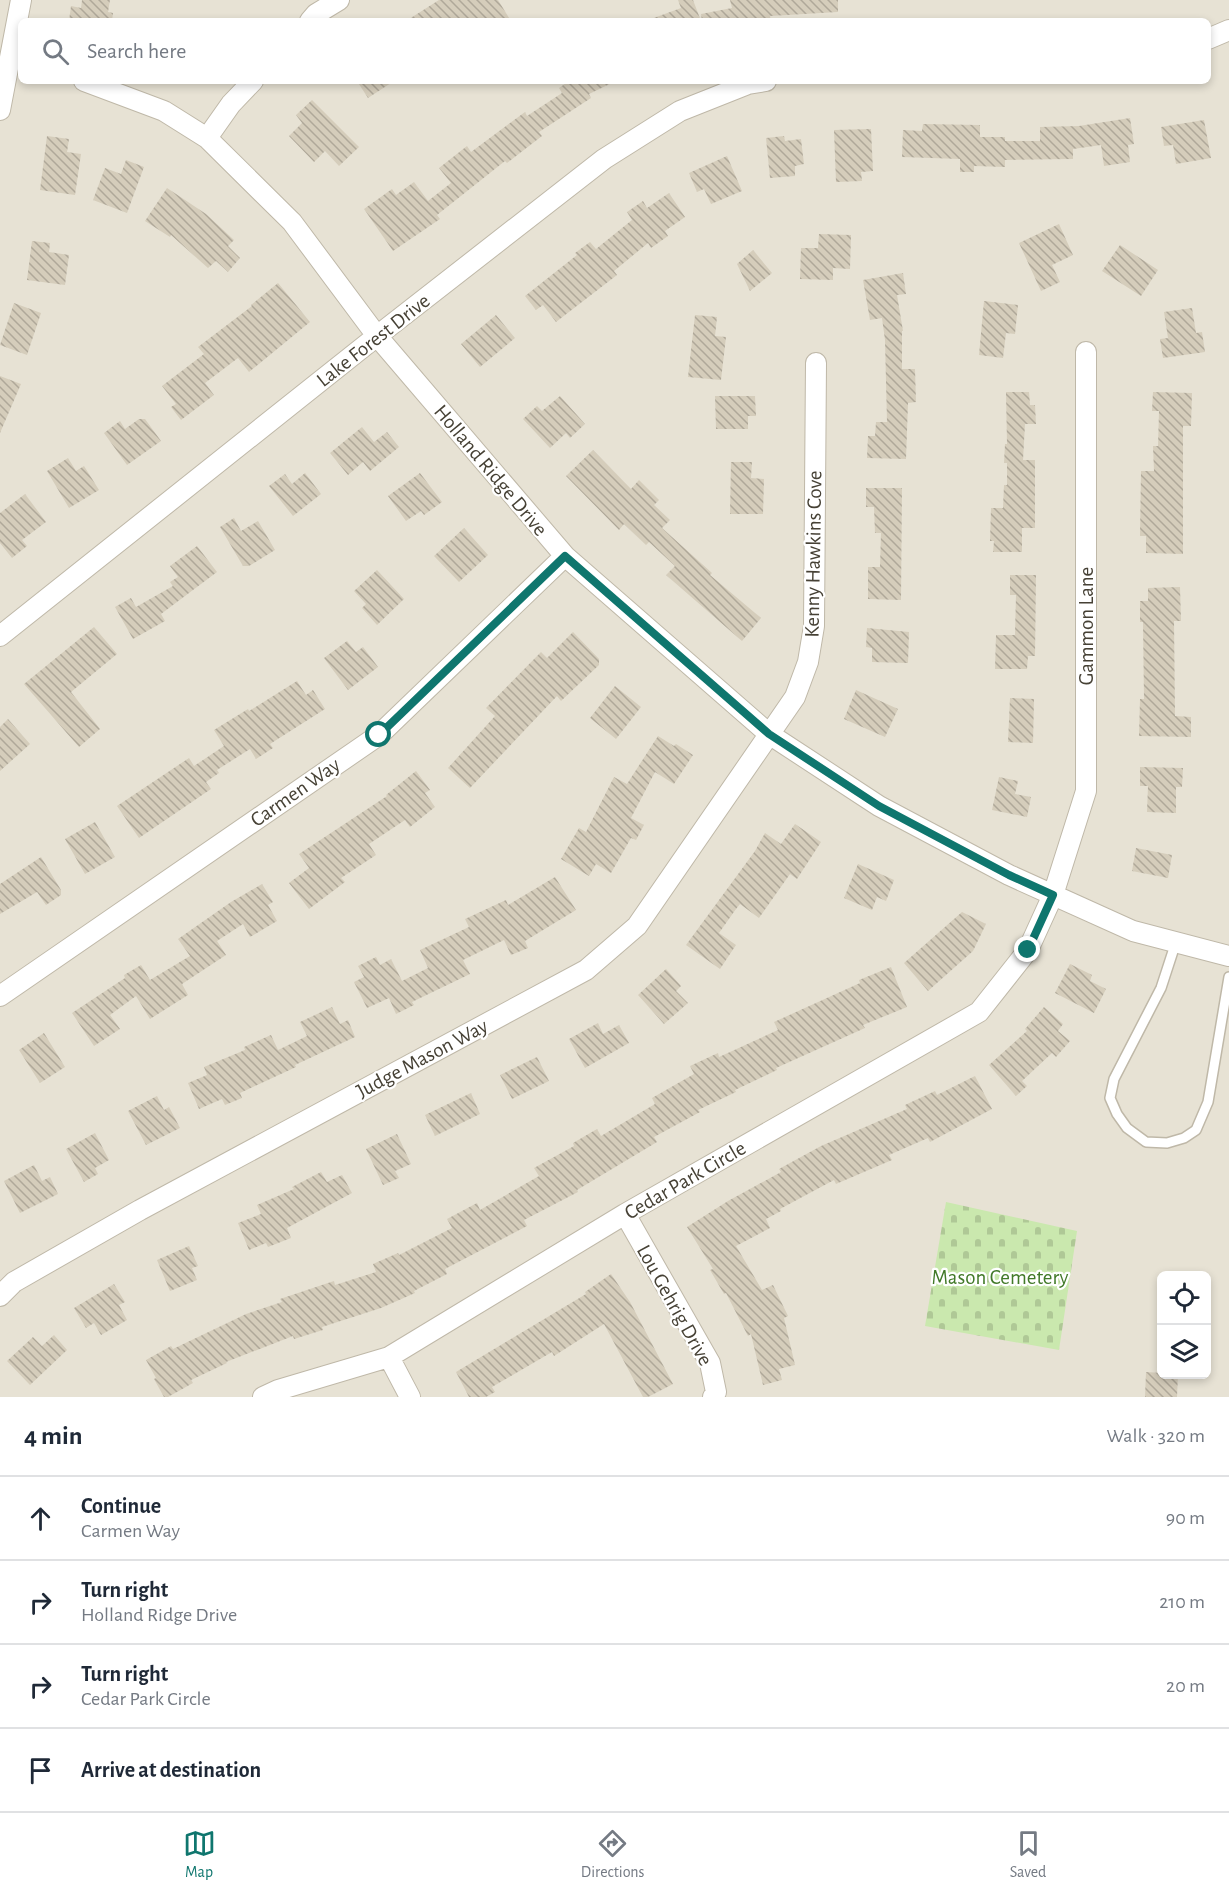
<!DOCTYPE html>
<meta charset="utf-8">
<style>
:root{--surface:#fff;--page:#f2f2f3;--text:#1f2937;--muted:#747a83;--line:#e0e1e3;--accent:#0f766e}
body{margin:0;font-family:"Alegreya Sans",sans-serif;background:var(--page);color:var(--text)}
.controls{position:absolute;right:18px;bottom:18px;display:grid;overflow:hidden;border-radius:9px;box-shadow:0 3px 9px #0003}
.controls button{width:54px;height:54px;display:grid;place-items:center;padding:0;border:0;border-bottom:2px solid var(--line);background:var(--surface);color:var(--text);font:30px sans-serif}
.stop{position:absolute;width:18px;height:18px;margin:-14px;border:4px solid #0f766e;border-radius:50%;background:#fff}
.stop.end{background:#0f766e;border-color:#fff;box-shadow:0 2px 6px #0008}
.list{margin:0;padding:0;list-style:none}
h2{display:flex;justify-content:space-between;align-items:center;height:78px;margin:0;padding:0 24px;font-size:26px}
h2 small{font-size:20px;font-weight:400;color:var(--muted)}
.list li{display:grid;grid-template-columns:39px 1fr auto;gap:18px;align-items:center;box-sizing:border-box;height:84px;padding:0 24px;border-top:2px solid var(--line)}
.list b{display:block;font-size:22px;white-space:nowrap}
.list p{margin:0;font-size:20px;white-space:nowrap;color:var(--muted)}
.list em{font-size:20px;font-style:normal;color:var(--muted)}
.icon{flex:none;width:33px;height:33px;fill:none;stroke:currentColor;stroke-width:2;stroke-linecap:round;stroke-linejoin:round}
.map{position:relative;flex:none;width:1229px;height:1397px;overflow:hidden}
.search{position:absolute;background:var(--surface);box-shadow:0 3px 9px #0003;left:18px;right:18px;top:18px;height:66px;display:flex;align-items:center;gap:15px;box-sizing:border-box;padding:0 21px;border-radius:9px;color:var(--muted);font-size:22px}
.sheet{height:414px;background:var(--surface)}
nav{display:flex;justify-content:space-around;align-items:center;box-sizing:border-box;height:84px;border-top:2px solid var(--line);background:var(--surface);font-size:16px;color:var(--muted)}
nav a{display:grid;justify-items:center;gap:3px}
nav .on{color:var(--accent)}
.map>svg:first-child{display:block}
</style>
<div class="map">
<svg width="1229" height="1397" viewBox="0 0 1229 1397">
<defs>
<pattern id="cemetery-stones" width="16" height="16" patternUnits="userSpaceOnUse" patternTransform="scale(1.5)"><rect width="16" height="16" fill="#cae8ae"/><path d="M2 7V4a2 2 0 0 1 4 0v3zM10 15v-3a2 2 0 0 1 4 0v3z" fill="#afc896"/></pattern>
<pattern id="building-back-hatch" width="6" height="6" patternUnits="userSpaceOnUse" patternTransform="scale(1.5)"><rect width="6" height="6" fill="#d5cdbb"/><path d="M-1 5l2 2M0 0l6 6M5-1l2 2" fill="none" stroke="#afa899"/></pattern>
</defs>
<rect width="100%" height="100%" fill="#f3f0e6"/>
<path fill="#e7e2d4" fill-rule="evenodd" d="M0,0H1229V1397H0ZM21,21H1208V81H21ZM1162,1276H1206V1374H1162Z"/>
<path fill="url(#cemetery-stones)" d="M946,1202L1077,1231L1059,1350L925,1326Z"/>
<path fill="url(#building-back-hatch)" d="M82,0H110L108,12L113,13L112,21H69L71,6L81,8Z
M439,0H498L511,21H406Z
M678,0H693L701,21H651V19L681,8Z
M730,0H838V12L770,16L771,21H702L701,14L732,8Z
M357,81H394L368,98Z
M569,81H616L589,94L591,98L539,132L542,136L507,163L505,161L437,215L440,219L393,251L364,209L392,189L396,195L414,182L428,201L451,183L439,168L467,146L471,152L525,112L527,116L562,93L559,88Z
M312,100L359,147L339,166L325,151L314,162L289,136L302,123L296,115Z
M1130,118L1134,144L1128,145L1130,162L1104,166L1101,145L1073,149V159L1005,160V167L974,166V172H960V159L902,157L903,130L922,131L923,124L980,125V137H1005V141H1040V127L1079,126Z
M1204,120L1211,158L1176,164L1173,145L1164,146L1161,127Z
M871,129L873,171L861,172L862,181L836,182L834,130Z
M47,136L69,139L67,152L81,154L75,195L40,190Z
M784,136L785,141L801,139L804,164L795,166V176L770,178L766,138Z
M727,156L742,191L711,204L704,189L697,192L689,173Z
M126,160L144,167L127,213L93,200L105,168L121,174Z
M167,188L206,214L234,240L228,246L240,258L228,272L216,261L208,268L171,235L170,237L145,221Z
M669,193L685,217L665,231L668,236L651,248L648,243L614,271L617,275L556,322L543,305L536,310L525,296L577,255L575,253L590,242L596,249L632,220L627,212L643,201L647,208Z
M1059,224L1073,255L1052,265L1060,282L1041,291L1019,243Z
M819,234L851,235L850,269L833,268V280L800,279L801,248H818Z
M32,241L50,243L49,252L69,255L65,285L27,280Z
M1120,245L1158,270L1141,296L1102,271Z
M753,250L772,273L750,291L737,264Z
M903,273L906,294L897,295L903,331H902V369H915L916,402L908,403L906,459L867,458L868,436H875L876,422H887L885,340L882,318L870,320L863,280Z
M278,283L310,322L249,372L238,358L205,383L214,395L181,420L171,407L176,404L162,386L204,354L198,347L252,306L251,305Z
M984,301L1018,305L1015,334L1006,333L1003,358L979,355Z
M14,303L41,313L27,355L0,345Z
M1192,308L1196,333L1202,332L1205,352L1163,358L1160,339L1168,338L1164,312Z
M496,315L515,338L480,367L461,344Z
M695,315L717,317L715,336L726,337L721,380L688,377Z
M0,376L21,384L0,433Z
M1006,392H1029L1030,405H1035L1036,424H1025L1023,460H1035V528H1022V552H993L994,541H990L991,508H1003L1004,485H1007V463H1004L1005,444H1007Z
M1153,392L1192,393L1191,426H1183V554L1146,553V536H1140L1141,471H1154L1153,446H1158L1159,411H1152Z
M560,396L585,424L570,438L566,433L550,448L523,419L537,406L542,411Z
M715,396H755L756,416H748V429H716Z
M139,419H145L161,441L127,465L104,433L120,421L125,429Z
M362,427L374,442L387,432L399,447L370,471L363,462L348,475L330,453Z
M593,450L631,489L639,480L659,500L654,505L670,520L662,528L712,573L710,575L761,618L742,641L666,575L675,566L649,542L646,545L624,524L619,530L566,476Z
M68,458L76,471L84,466L99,490L69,508L47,471Z
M731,462H752L751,478L764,479L763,514H730Z
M305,473L321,494L293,516L269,486L285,474L292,484Z
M420,473L442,502L424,515L421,511L406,521L388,496Z
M866,488H902L901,600L868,599V567H880L881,533H875L874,507H866Z
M25,494L46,522L22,540L27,546L12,558L0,543V513Z
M234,518L241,531L258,521L275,550L249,566H243L220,527Z
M464,528L488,555L459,582L434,556Z
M197,546L217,572L161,614L165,621L133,639L115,607L131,598L136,607L173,586L170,582L178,577L170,566Z
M377,570L404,599L377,625L362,608L366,604L354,591Z
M1010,575H1036L1035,656H1028L1027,669H995L996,635H1015L1016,595H1010Z
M1180,587L1181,621H1174L1175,716L1191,717V737L1139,736L1140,699H1144L1143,622H1140V601H1148V588Z
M94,627L117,654L71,692L100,729L79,747L24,684Z
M867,628L909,632L908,663L872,662V648L866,647Z
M573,632L599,659V665L561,701L557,696L470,788L448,768L495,716L486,708L541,652L547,658Z
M347,641L356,652L363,647L378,667L348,690L324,658Z
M297,681L306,695L313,690L325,709L270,744L273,748L256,759L250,749L217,770L219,773L206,782L211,789L139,838L117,806L189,758L194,766L224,746L214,730L248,709L249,711Z
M615,686L641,707L616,739L590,718Z
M856,690L898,709L885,737L844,719Z
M1010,698L1034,699L1033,743L1008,742Z
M8,719L30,744L0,771V727Z
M658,736L674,746L676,744L693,755L674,784L655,772L631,818L644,825L636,840L631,838L611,873L596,864L589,876L561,859L579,828L586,832L614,777L627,784Z
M1140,767L1183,768L1182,787H1176V813L1147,812L1148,786H1140Z
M416,771L430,790L425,793L435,807L410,827L405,820L369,844L376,855L341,878L345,882L309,909L289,883L309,868L299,854L387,796L386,795Z
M999,777L1018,781L1015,794L1031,797L1027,817L992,810Z
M95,822L115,857L85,874L65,839Z
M795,824L821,842L797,879L790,874L759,918L740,904L736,909L719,933L736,945L720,969L686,945L755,851L765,833L781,844Z
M1136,848L1172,855L1168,878L1132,871Z
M41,857L61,890V895L46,905L37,892L0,914V884Z
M858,864L894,880L886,901L877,897L872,910L844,898Z
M555,877L576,910L525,941L528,948L511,955L504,940L463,960L470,974L412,1002L414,1005L396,1014L389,998L367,1008L354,982L364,977L358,966L376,957L380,965L391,959L402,981L428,968L420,950L469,927L465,919L506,900L508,905Z
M262,884L273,902L268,905L277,921L250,937L243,924L217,941L226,955L182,984L188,995L150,1019L136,996L110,1015L120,1029L94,1046L72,1013L125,978L124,975L141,965L150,980L190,956L178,939L231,902Z
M962,912L986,924L973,951L928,991L904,963Z
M1070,964L1092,975L1090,981L1106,989L1094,1013L1055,993Z
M891,967L907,1007L863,1025L865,1028L776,1068L777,1070L735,1090L736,1092L698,1110L700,1112L654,1137L657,1142L577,1190L578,1192L524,1220L527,1226L445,1269L447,1274L414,1291L415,1293L381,1308L322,1327L323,1330L294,1339L293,1336L226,1362L227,1363L191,1380L193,1383L168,1397H164L154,1379L156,1378L146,1360L171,1346L173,1349L246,1314L282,1302L280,1299L334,1281L335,1285L376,1272L373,1264L398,1253L399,1255L452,1228L447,1219L477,1203L480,1210L539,1176L534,1168L574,1146L573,1143L597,1129L601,1136L655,1104L652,1098L694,1074L690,1066L718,1053L719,1057L778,1030L774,1022L860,983L859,980Z
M666,969L681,986L676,991L688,1003L664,1024L638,995Z
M332,1007L340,1024L348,1020L355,1037L295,1065L296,1067L240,1093L242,1098L225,1105L222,1099L199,1109L188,1083L207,1075L204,1067L245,1050L244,1047L271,1035L278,1050L307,1036L300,1022Z
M1044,1007L1063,1024L1058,1031L1070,1041L1056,1057L1052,1053L1022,1081L1027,1086L1016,1096L989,1065L1027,1031L1025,1029Z
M598,1023L603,1034L619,1025L629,1043L585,1068L569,1039Z
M44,1033L65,1067L40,1083L19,1050Z
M537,1057L549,1081L512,1099L500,1075Z
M975,1076L992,1109L930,1142L928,1138L889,1155L892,1160L836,1184L834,1180L780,1209L781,1211L766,1219L770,1228L736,1246L762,1290L773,1285L788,1316L784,1318L795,1365L779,1369L782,1380L763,1385L751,1334L748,1336L726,1293L724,1294L710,1270L713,1269L687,1227L728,1201L781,1172L779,1169L821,1146L907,1109L905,1105L935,1091L937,1095Z
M471,1093L480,1114L435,1136L425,1115Z
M157,1096L164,1110L169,1107L180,1128L146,1145L128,1111Z
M95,1133L109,1160L95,1168L98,1174L84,1182L66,1149Z
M397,1134L411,1164L395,1171L399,1178L383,1185L366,1149Z
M34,1165L42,1181L50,1177L58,1194L20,1213L4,1181Z
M321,1172L327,1182L342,1175L352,1193L287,1228L291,1238L268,1247L266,1243L249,1250L238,1223L261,1214L257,1205L294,1189L292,1187Z
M189,1246L198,1266L192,1268L197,1280L170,1291L157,1260Z
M611,1274L630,1302L673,1384L648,1397H643L604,1324L554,1356L552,1352L492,1387L495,1392L486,1397H469L456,1372L586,1294L585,1292Z
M114,1284L125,1302L119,1305L127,1320L101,1335L94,1323L86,1328L74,1308Z
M54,1335L67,1350L30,1385L7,1361L33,1337L42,1346Z
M1146,1372L1178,1374L1177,1397H1145Z"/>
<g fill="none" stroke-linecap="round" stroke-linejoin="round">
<g stroke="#bfb8a8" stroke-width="12">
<path id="service" d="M1176,942L1161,988L1114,1079L1110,1098L1117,1114L1127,1128L1146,1142L1167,1143L1184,1138L1196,1130L1208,1102L1229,977"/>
</g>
<g stroke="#bfb8a8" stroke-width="22">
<path id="minor" d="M310,21L316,14L339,0
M1208,39L1229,30
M84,81L164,111L207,138L292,222L377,336L565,556L769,734L879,806L1009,875L1133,931L1229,956
M0,110L21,0
M207,138L231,104L253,81
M0,636L377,336L604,159L680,111L748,84L766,81
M0,996L379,735L565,556
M625,1214L710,1363L716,1392L713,1397
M0,1296L14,1282L140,1210L586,970L637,926L795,697L808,662L814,626L816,363
M389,1357L410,1397
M263,1397L278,1390L389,1357L625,1214L979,1012L1028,950L1053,895L1086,791V352"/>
</g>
<use href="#service" stroke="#fff" stroke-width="9"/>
<use href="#minor" stroke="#fff" stroke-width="20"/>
</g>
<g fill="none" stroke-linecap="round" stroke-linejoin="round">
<path stroke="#0f766e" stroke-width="8" d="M379,735L565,556L769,734L879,806L1009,875L1053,895L1028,950"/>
</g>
<g text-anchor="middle" stroke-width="4.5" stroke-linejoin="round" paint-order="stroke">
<g font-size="21" fill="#464135" stroke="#fff">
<text transform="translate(373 340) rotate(-38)" y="7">Lake Forest Drive</text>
<text transform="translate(491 470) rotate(50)" y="7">Holland Ridge Drive</text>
<text transform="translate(813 554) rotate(-89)" y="7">Kenny Hawkins Cove</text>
<text transform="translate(1086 626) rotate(-90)" y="7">Gammon Lane</text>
<text transform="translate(295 792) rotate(-35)" y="7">Carmen Way</text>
<text transform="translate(422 1058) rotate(-28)" y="7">Judge Mason Way</text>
<text transform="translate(685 1180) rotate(-30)" y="7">Cedar Park Circle</text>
<text transform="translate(675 1305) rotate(61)" y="7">Lou Gehrig Drive</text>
</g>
<g font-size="21" fill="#417928" stroke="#fff">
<text x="1000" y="1284">Mason Cemetery</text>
</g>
</g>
</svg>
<div class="controls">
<button><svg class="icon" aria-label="locate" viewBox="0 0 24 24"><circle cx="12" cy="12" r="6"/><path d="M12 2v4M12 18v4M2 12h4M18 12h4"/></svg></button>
<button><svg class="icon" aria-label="layers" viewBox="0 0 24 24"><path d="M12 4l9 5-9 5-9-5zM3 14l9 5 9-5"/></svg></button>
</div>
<div class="stop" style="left:379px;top:735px"></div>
<div class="stop end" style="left:1028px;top:950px"></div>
<div class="search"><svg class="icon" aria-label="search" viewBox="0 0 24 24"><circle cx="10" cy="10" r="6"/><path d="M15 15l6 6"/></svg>Search here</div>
</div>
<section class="sheet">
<h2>4 min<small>Walk · 320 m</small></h2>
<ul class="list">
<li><svg class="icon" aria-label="ahead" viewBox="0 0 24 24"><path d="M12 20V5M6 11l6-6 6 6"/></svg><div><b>Continue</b><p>Carmen Way</p></div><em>90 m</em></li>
<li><svg class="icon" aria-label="right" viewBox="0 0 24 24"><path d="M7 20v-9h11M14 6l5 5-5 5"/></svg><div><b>Turn right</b><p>Holland Ridge Drive</p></div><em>210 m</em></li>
<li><svg class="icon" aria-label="right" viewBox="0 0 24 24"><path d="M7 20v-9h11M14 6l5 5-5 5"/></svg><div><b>Turn right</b><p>Cedar Park Circle</p></div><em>20 m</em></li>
<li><svg class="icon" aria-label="arrive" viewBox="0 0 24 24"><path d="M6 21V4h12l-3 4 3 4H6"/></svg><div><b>Arrive at destination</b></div></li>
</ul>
</section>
<nav>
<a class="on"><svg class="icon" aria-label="map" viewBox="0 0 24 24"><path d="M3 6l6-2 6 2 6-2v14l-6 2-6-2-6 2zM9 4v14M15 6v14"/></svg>Map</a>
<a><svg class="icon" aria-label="directions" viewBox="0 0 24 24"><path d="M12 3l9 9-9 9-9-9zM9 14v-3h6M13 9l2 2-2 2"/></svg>Directions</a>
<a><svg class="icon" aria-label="saved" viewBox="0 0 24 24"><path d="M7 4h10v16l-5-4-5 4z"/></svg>Saved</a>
</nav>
